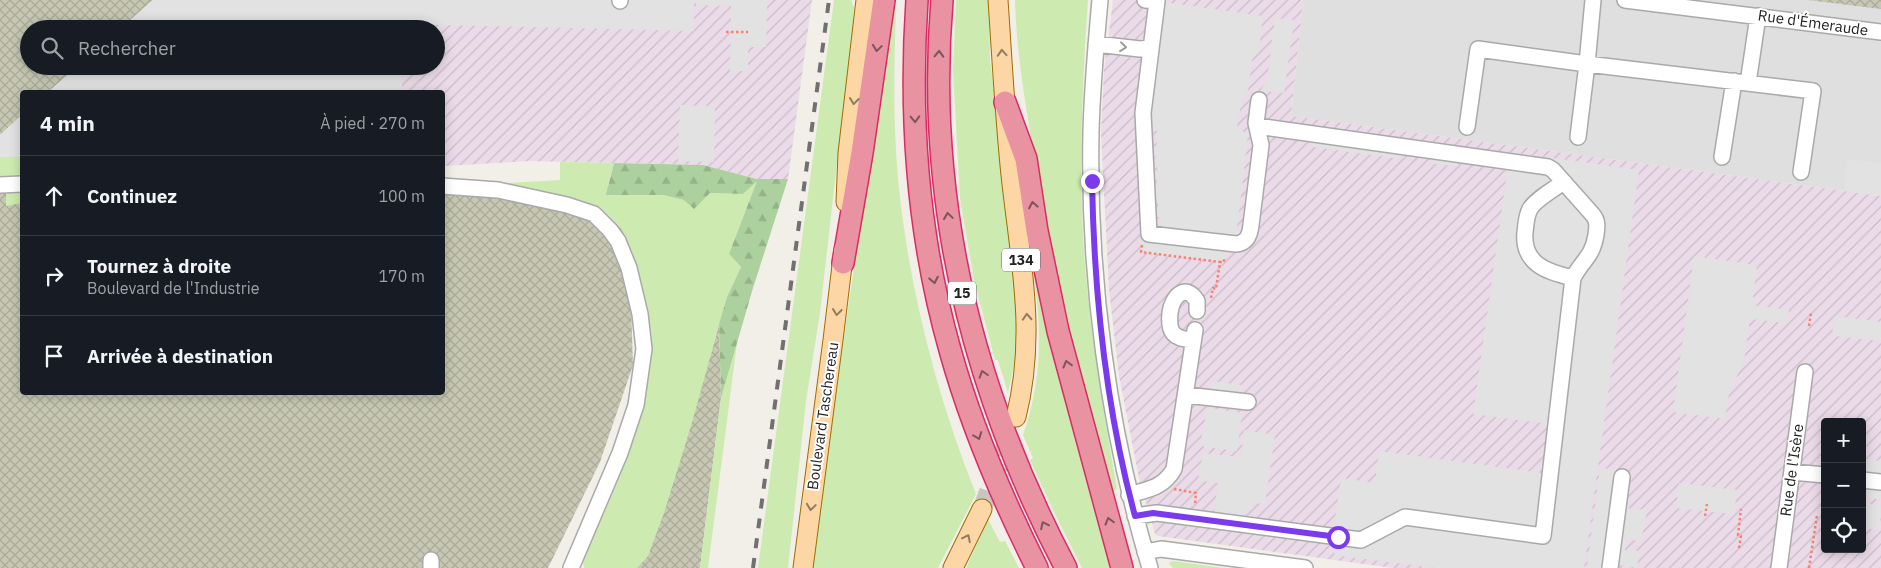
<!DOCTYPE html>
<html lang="fr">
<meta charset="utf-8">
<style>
:root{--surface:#171b24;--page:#20242c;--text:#f1f3f6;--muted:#9ea1a6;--line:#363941}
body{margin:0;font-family:"IBM Plex Sans",sans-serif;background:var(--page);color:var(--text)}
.controls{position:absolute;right:15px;bottom:15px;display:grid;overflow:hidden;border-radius:5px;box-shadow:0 2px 12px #0003}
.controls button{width:45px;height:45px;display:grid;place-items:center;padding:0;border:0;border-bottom:1px solid var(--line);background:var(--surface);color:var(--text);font:25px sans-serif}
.stop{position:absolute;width:15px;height:15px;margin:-11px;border:4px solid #7c3aed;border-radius:50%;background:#fff}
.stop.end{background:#7c3aed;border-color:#fff;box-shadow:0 1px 5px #0008}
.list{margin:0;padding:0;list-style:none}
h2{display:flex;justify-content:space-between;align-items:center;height:65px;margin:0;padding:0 20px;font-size:21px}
h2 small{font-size:16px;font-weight:400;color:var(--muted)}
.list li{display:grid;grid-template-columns:32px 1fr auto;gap:15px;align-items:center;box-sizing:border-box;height:80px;padding:0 20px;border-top:1px solid var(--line)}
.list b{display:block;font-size:19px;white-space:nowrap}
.list p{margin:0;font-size:16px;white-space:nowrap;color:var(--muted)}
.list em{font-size:16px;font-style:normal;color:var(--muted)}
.icon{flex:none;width:28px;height:28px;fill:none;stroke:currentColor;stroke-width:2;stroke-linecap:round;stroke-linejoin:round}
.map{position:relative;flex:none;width:1881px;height:568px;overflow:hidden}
.search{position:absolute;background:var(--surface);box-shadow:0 2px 12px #0003;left:20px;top:20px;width:425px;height:55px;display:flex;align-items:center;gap:12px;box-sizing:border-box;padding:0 18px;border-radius:28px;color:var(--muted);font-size:19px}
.panel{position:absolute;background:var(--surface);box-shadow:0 2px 12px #0003;left:20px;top:90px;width:425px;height:305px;border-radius:5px}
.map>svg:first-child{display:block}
</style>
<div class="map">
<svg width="1881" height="568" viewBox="0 0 1881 568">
<defs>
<pattern id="industrial-furrows" width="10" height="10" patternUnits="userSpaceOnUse" patternTransform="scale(1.25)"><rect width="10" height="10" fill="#ebdbe8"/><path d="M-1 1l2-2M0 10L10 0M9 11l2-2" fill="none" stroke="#c9bcc7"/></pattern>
<pattern id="construction-cross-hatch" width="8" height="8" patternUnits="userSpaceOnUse" patternTransform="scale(1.25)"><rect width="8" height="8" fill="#c7c7b4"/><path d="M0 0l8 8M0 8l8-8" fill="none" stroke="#abab9a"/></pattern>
<pattern id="forest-firs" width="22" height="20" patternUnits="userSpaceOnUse" patternTransform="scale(1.25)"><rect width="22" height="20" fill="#add19e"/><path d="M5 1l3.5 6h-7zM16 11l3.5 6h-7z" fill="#95b388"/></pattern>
</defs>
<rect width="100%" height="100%" fill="#f2efe9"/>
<path fill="#e0dfdf" d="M1303,0H1881V196L1291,116Z"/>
<path fill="url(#industrial-furrows)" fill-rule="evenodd" d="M153,0H812L788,179H758L703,165L530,161L443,166L442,92H48L78,66H436V29H120Z
M1113,0H1303L1291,116L1881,196V568H1393L1158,536L1155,534L1139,478L1119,376L1109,290L1101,134L1104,70ZM1825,422H1862V549H1825Z"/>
<path fill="url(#construction-cross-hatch)" d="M0,0H153L120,29H29V66H78L48,92H22V115L0,135Z
M1808,0H1881V9Z
M0,178L22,185V392H442L443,186H627L633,365L600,462L548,568H0Z
M719,324L721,398L700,568H637L648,555Z"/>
<path fill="#cdebb0" d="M834,0H851L854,7L853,22L820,313L806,401L788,568H758Z
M956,0H989L990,60L1001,145L1018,310L1016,356L1008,393L998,360H995L974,280L960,199L953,71Z
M1015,0H1088C1082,88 1078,176 1085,264C1091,340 1104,414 1117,489L1113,492C1081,377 1051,261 1032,143C1024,96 1016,47 1015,0Z
M891,11L896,12C893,84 893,156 904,228C917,318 942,409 976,494L938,568H812C836,382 865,197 891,11Z
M0,157H22V180L0,178Z
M560,162L614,163L606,195H663L684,200L710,193L743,194L758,179L729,254L741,267L727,297L691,426L664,513L648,556L637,568H584L583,561L617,483L638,421L648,379L652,337L645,300L632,252L621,228L599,209L489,184L560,180Z
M6,188H22V203L6,206Z
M1026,230L1114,568H1082L1053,510L1030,460L1033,458L1023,435C1035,402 1040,364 1039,329C1038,296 1031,263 1026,230Z
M737,343L708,568H700L721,398Z
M988,519L1000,542L1005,541L1019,568H966Z
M1173,561L1224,568H1173L1169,564L1170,562Z"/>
<path fill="url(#forest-firs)" d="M614,163L703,165L757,179H788L753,288L721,398L719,324L727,297L741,267L729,254L757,181L743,194L710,193L694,209L684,200L663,195H606Z"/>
<path fill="#e2e2e2" d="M153,0H694V31L403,24L402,29H120Z
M696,0H767L766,47H748V71H730L731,6L696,5Z
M1157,1L1263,16L1259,49L1252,60L1248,91L1242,98L1237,127L1248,135L1236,237L1227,243L1224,262L1141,252L1142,233L1160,235L1162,217H1157L1159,206L1155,199L1158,170L1155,162L1158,131L1143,129Z
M1275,18L1294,20L1284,93L1260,91L1267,80Z
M78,66H402V92H48Z
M680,105L715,106L714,162L678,161Z
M22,115V157H0V135Z
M1315,134L1402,146L1401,159L1313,147Z
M1436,151L1456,154L1454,166L1434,164Z
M1510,152L1639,170L1584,568H1435L1334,555L1338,530L1334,526L1341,478L1375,483L1379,451L1542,473L1549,424L1473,414Z
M1848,159L1881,163V196L1844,191Z
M1694,256L1757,265L1752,305L1789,310L1787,323L1750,319L1744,361L1729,393L1725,419L1673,412Z
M1835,316L1881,322V341L1834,336L1832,334Z
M1212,381L1242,385L1240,401L1209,397Z
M1207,408L1242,413L1237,451L1200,446Z
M1244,430L1275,435L1265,504L1253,503L1252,510L1245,509L1242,524L1213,521L1218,483L1198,480L1203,453L1241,457Z
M1862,459L1881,461V500L1862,497Z
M1600,468L1629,471L1624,508L1647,510L1641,541L1626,539L1625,550L1639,551L1637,568L1619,565L1618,568H1587Z
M1679,483L1737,490L1734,514L1676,508Z
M1862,503L1881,505L1880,530L1862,528Z"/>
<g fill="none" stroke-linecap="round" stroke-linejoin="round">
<path stroke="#c8c6c1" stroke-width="19" stroke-dasharray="19 9" stroke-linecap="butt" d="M982,509L1011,433"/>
<g stroke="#a9a9a9" stroke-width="18">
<path id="minor" d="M1100,0C1096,44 1092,88 1091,132C1088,278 1108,428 1150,568
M1145,0L1157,1L1143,113L1149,234L1236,244C1247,243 1250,235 1251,225L1261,145L1256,123L1259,100
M1593,0L1587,64L1813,91L1801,172
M1625,0L1881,32
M620,1V0
M1096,44L1140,49L1150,48
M1748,83L1758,16
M1467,127L1478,49L1587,64L1578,137
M1722,157L1734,81
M1564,182C1555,188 1535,200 1530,209C1526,216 1526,225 1525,232C1522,264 1547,272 1573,278
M0,185L22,184
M442,186L498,190L567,205L594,214L610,230L618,241L629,268L640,314L644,349L636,405L620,453L571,568
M1193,340C1173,339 1168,332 1170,313C1172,297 1185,282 1197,301V311
M1186,395L1248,402
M1792,472L1825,475
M1862,480L1881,482
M1129,495C1149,489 1163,488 1174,469L1195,330
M1135,516L1157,513L1361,540L1405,517L1543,536L1573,278C1583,259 1592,258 1596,235C1597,227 1598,221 1593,215L1553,170L1548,167L1257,126
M1145,552L1161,549L1305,568
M431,568V560
M1610,568L1622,477
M1779,568L1805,372"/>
</g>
<g stroke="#a06b00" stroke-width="21">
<path id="major" d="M998,0C1002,58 1005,117 1011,175C1020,259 1037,334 1016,417
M846,202L848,153L866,0
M803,568L833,340L844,249
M953,568L982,509"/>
</g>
<g stroke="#dc2a67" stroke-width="24">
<path id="highway" d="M917,0C909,117 918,237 950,350C971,426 1002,498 1037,568
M942,0C925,202 972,390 1066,568
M1005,102L1026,159L1037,231L1058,331L1122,568
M843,263L862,153L884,0"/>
</g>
<path stroke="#fa8072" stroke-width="2.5" stroke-dasharray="2.5 2.5" stroke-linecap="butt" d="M726,32H748
M1142,245L1141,252L1220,262
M1211,298L1213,288L1216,289L1220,262H1224V257
M1809,326L1811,313
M1174,489L1196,493L1195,504
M1705,516L1707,504
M1739,548L1741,536L1738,535L1741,509
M1809,568L1817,515"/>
<use href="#minor" stroke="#fff" stroke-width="15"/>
<use href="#major" stroke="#fcd6a4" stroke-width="19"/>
<use href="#highway" stroke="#e892a2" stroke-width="21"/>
<path stroke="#707070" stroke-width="4" stroke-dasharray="10 10" stroke-linecap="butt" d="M753,568L829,0"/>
</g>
<defs><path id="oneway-chevron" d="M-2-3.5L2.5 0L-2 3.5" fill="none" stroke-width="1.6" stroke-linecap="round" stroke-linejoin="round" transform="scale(1.25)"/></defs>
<use stroke="#9c9c9c" href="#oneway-chevron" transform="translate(1123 47) rotate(6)"/>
<g stroke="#7b545c">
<use href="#oneway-chevron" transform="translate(877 48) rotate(98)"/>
<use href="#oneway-chevron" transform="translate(939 54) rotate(-89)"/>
<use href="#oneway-chevron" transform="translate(915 119) rotate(88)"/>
<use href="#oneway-chevron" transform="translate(1033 205) rotate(-100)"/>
<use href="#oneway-chevron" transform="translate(948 216) rotate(-98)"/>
<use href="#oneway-chevron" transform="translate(934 280) rotate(79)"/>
<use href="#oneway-chevron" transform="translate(1067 364) rotate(-105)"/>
<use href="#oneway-chevron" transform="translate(983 374) rotate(-108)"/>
<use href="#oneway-chevron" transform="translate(978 436) rotate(69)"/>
<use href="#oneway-chevron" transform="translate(1109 521) rotate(-106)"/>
<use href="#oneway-chevron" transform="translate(1044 525) rotate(-116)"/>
</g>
<g stroke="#8f7c63">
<use href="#oneway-chevron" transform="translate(1002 53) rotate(-94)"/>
<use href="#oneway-chevron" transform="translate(854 101) rotate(97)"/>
<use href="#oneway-chevron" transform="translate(837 312) rotate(97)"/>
<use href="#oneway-chevron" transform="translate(1027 317) rotate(-93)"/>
<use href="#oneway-chevron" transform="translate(811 507) rotate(98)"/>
<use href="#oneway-chevron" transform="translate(967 538) rotate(-64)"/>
</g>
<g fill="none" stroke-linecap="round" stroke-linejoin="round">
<path stroke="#7c3aed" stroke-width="6" d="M1092,181C1094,292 1106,409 1135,516L1153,513L1338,537"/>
</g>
<g text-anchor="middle" stroke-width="4" stroke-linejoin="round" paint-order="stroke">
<g fill="#fff" stroke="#646464" stroke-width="1">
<rect x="1002" y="248.5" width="38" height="23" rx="4"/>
<rect x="948" y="281.5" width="28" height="23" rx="4"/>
</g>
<g font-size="14" font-weight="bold" fill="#222">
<text x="1021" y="265">134</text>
<text x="962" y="298">15</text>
</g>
<g font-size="15" fill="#222" stroke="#fff">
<text transform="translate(1813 23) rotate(8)" y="5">Rue d'Émeraude</text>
<text transform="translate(823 416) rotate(-82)" y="5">Boulevard Taschereau</text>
<text transform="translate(1792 470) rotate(-82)" y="5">Rue de l'Isère</text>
</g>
</g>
</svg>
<div class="controls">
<button>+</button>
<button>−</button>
<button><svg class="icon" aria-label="locate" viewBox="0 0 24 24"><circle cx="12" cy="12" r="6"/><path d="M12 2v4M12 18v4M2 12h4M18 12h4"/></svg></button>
</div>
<div class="stop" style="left:1338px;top:537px"></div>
<div class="stop end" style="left:1092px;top:181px"></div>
<div class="search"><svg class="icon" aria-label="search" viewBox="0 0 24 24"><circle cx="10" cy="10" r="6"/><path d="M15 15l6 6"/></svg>Rechercher</div>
<section class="panel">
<h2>4 min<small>À pied · 270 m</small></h2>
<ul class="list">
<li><svg class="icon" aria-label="ahead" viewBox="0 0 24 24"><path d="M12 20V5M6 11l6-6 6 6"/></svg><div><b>Continuez</b></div><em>100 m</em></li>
<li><svg class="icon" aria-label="right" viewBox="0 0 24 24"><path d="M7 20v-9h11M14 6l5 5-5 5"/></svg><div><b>Tournez à droite</b><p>Boulevard de l'Industrie</p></div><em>170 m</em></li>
<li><svg class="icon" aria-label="arrive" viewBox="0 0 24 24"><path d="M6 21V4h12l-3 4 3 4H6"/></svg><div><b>Arrivée à destination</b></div></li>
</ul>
</section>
</div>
